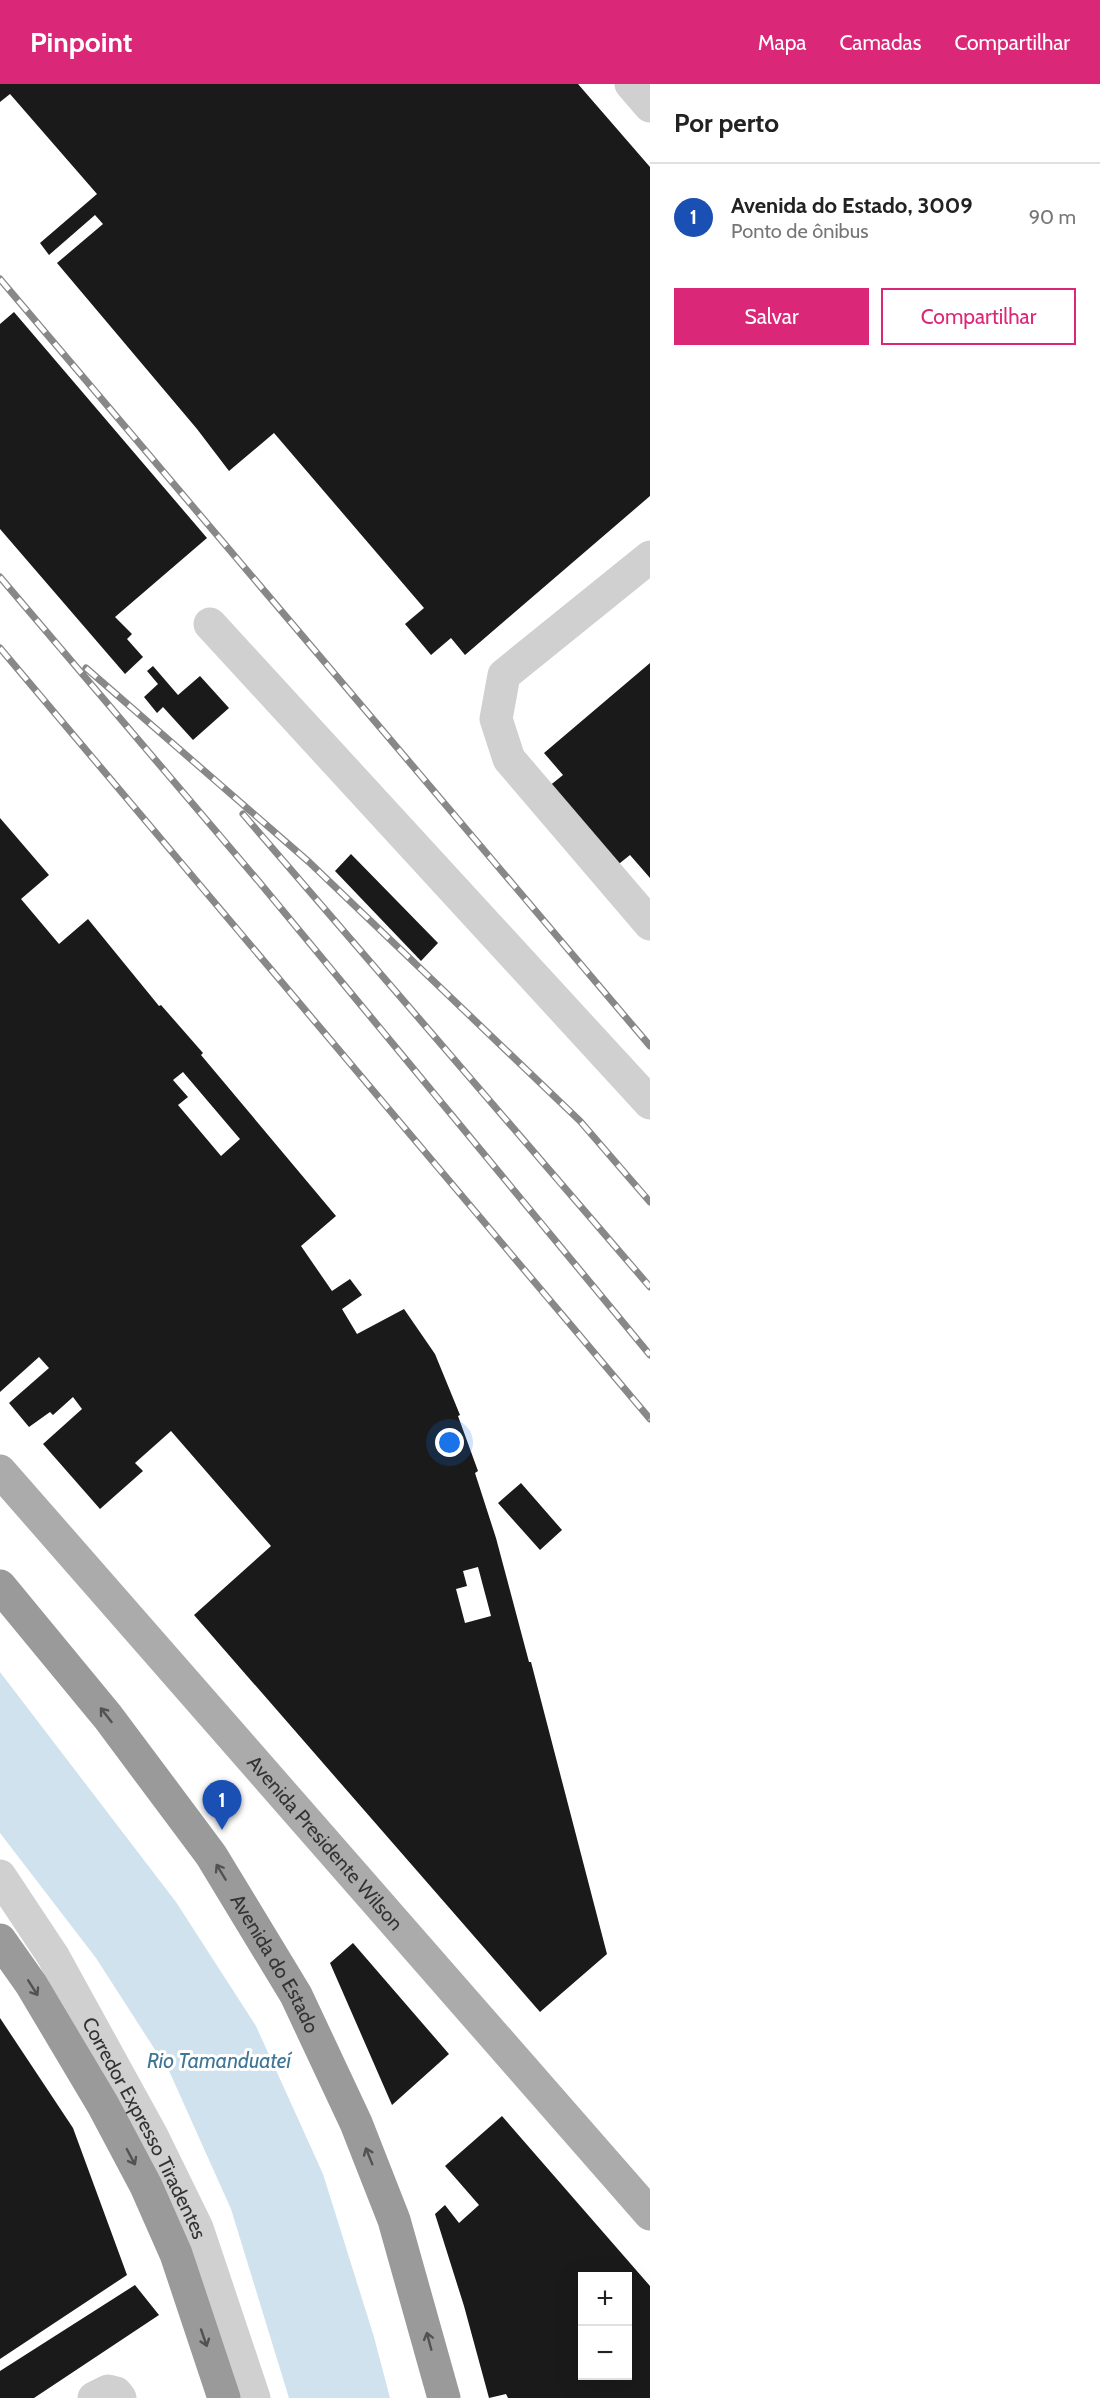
<!DOCTYPE html>
<html lang="pt">
<meta charset="utf-8">
<style>
:root{--surface:#fff;--page:#f2f2f2;--text:#222;--muted:#767676;--line:#e0e0e0;--accent:#db2777}
body{margin:0;font-family:Cabin,sans-serif;background:var(--page);color:var(--text)}
.controls{position:absolute;right:18px;bottom:18px;display:grid;overflow:hidden;border-radius:0px;box-shadow:0 6px 24px #0002}
.controls button{width:54px;height:54px;display:grid;place-items:center;padding:0;border:0;border-bottom:2px solid var(--line);background:var(--surface);color:var(--text);font:30px sans-serif}
.you{position:absolute;left:450px;top:1359px;width:21px;height:21px;margin:-15px;border:4px solid #fff;border-radius:50%;background:#1a73e8;box-shadow:0 0 0 9px #1a73e833}
.badge{display:grid;place-items:center;width:39px;height:39px;border-radius:50%;background:var(--accent);color:#fff;font-size:20px;font-weight:700}
.pin{position:absolute;translate:-50% -50px;filter:drop-shadow(0 2px 3px #0008)}
.pin::after{content:'';position:absolute;top:32px;width:21px;height:18px;background:inherit;clip-path:polygon(0 0,100% 0,50% 100%)}
.list{margin:0;padding:0;list-style:none}
h2{display:flex;justify-content:space-between;align-items:center;height:78px;margin:0;padding:0 24px;font-size:26px}
h2 small{font-size:20px;font-weight:400;color:var(--muted)}
.list li{display:grid;grid-template-columns:39px 1fr auto;gap:18px;align-items:center;box-sizing:border-box;height:108px;padding:0 24px;border-top:2px solid var(--line)}
.list b{display:block;font-size:22px;white-space:nowrap}
.list p{margin:0;font-size:20px;white-space:nowrap;color:var(--muted)}
.list em{font-size:20px;font-style:normal;color:var(--muted)}
.actions{display:flex;gap:12px;padding:18px 24px}
.actions a{flex:1;padding:14px 0;border:2px solid var(--accent);border-radius:0px;text-align:center;font-size:21px;color:var(--accent)}
.actions .main{background:var(--accent);color:#fff}
.map{position:relative;flex:none;width:650px;height:2314px;overflow:hidden}
header{display:flex;align-items:center;gap:36px;box-sizing:border-box;height:84px;padding:0 30px;background:var(--accent);color:#fff}
header strong{font-size:28px}
nav{display:flex;gap:33px;margin-inline-start:auto;font-size:21px}
main{display:flex}
aside{flex:1;background:var(--surface)}
.map>svg:first-child{display:block}
</style>
<header>
<strong>Pinpoint</strong>
<nav><a>Mapa</a><a>Camadas</a><a>Compartilhar</a></nav>
</header>
<main>
<div class="map">
<svg width="650" height="2314" viewBox="0 0 650 2314">
<rect width="100%" height="100%" fill="#fff"/>
<path fill="#cfe2ee" d="M0,1588L176,1818L256,1942L323,2090L374,2253L390,2314H289L231,2125L170,1989L96,1874L0,1749Z"/>
<path fill="#1a1a1a" fill-rule="evenodd" d="M0,0H578L650,83V412L465,571L451,554L431,571L405,540L424,524L274,349L229,387L197,345L57,179L103,140L95,131L49,171L40,159L97,110L10,10L0,18Z
M14,228L207,454L115,533L132,550L127,555L143,573L125,590L0,445V240Z
M650,579V794L630,771L615,783L548,703L563,691L544,669Z
M153,582L178,611L200,592L229,624L193,656L163,623L157,629L144,613L158,600L147,587Z
M0,734L49,791L21,815L59,860L88,835L159,922L161,921L203,969L201,971L336,1132L301,1162L332,1207L350,1195L362,1211L342,1225L357,1250L404,1225L435,1270L460,1331L458,1332L478,1387L475,1389L496,1454L529,1578H531L607,1870L540,1928L194,1531L271,1462L171,1347L135,1379L143,1387L100,1425L43,1360L82,1325L73,1313L53,1331L50,1328L29,1343L9,1319L49,1284L39,1273L0,1308ZM183,988L240,1055L221,1072L178,1021L188,1013L173,996ZM478,1483L491,1532L465,1539L456,1505L467,1502L463,1487Z
M351,770L438,859L421,877L335,787Z
M521,1399L562,1446L540,1466L498,1419Z
M353,1859L449,1970L392,2021L330,1879Z
M0,1934L73,2044L127,2191L0,2275Z
M502,2032L650,2202V2314H508L506,2310L489,2314L464,2222L435,2130L445,2121L459,2139L479,2121L445,2082ZM628,2192V2292H582V2193Z
M135,2201L159,2231L34,2314H0V2287Z"/>
<g fill="none" stroke-linecap="round" stroke-linejoin="round">
<g stroke="#d0d0d0" stroke-width="33">
<path d="M631,0L650,22"/>
<path d="M650,473L504,591L496,635L509,675L650,840"/>
<path d="M210,540L650,1019"/>
<path id="s1" d="M0,1792L53,1872L152,2052L197,2144L254,2314"/>
<path d="M94,2314L108,2307L116,2309L120,2314"/>
</g>
<path stroke="#ababab" stroke-width="33" id="s2" d="M0,1387L650,2130"/>
<g stroke="#9a9a9a" stroke-width="33">
<path id="s3" d="M0,1502L108,1633L211,1771L296,1911L356,2039L394,2136L444,2314"/>
<path d="M0,1856L31,1900L103,2021L146,2102L176,2170L224,2314"/>
</g>
<g stroke="#888" stroke-width="7">
<path id="rail" d="M0,195L650,962
M0,493L260,799L650,1271
M0,564L650,1335
M86,584L309,778L580,1037L650,1118
M243,730L650,1203"/>
</g>
<use href="#rail" stroke="#fff" stroke-width="4.5" stroke-dasharray="14" stroke-linecap="butt"/>
</g>
<defs><path id="oneway-shaft" d="M-6 0H5M1.5-3L5.5 0L1.5 3" fill="none" stroke-width="1.6" stroke-linecap="round" stroke-linejoin="round" transform="scale(1.5)"/></defs>
<g stroke="#525252">
<use href="#oneway-shaft" transform="translate(106 1631) rotate(-128)"/>
<use href="#oneway-shaft" transform="translate(221 1788) rotate(-121)"/>
<use href="#oneway-shaft" transform="translate(33 1904) rotate(58)"/>
<use href="#oneway-shaft" transform="translate(369 2072) rotate(-112)"/>
<use href="#oneway-shaft" transform="translate(131 2073) rotate(62)"/>
<use href="#oneway-shaft" transform="translate(204 2254) rotate(71)"/>
<use href="#oneway-shaft" transform="translate(429 2257) rotate(-105)"/>
</g>
<g text-anchor="middle" stroke-width="6" stroke-linejoin="round" paint-order="stroke">
<g font-size="20" fill="#333" stroke="#fff">
<text dy="7" stroke="none"><textPath href="#s2" startOffset="494">Avenida Presidente Wilson</textPath></text>
<text dy="7" stroke="none"><textPath href="#s3" startOffset="468">Avenida do Estado</textPath></text>
<text dy="7" stroke="none"><textPath href="#s1" startOffset="291">Corredor Expresso Tiradentes</textPath></text>
</g>
<g font-size="21" font-style="italic" fill="#3f7597" stroke="#fff">
<text x="219" y="1984">Rio Tamanduateí</text>
</g>
</g>
</svg>
<div class="controls">
<button>+</button>
<button>−</button>
</div>
<div class="you"></div>
<div class="pin badge" style="left:222px;top:1746px;background:#1a4fb4">1</div>
</div>
<aside>
<h2>Por perto<small></small></h2>
<ul class="list">
<li><span class="badge" style="background:#1a4fb4">1</span><div><b>Avenida do Estado, 3009</b><p>Ponto de ônibus</p></div><em>90 m</em></li>
</ul>
<div class="actions"><a class="main">Salvar</a><a>Compartilhar</a></div>
</aside>
</main>
